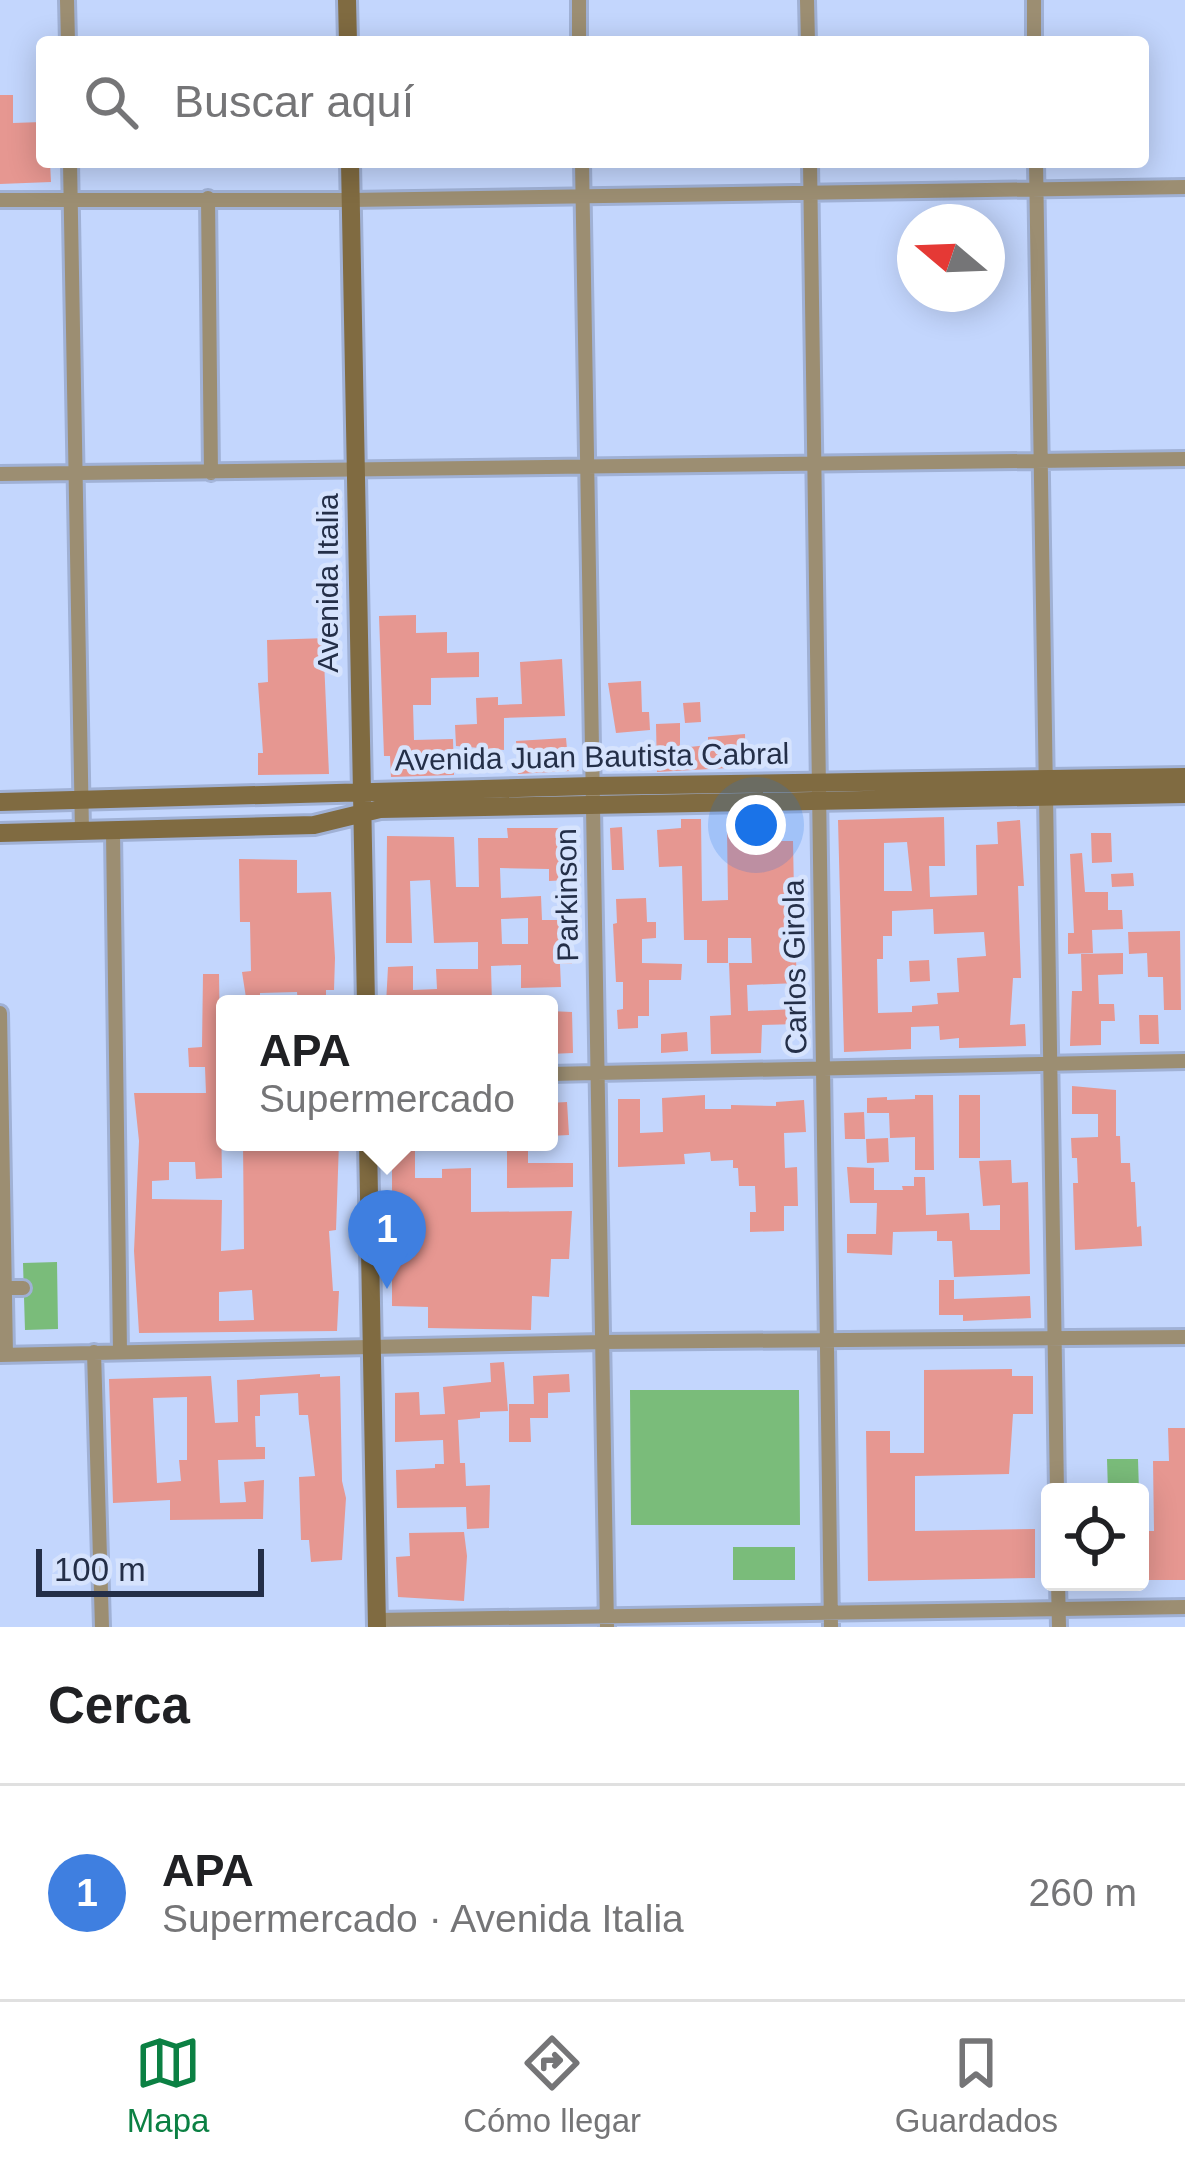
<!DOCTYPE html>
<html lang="es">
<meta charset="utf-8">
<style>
:root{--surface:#fff;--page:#f6f6f6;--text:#202124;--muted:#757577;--line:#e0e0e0;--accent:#0b8043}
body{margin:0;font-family:Arial,sans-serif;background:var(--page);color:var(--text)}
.controls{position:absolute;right:36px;bottom:36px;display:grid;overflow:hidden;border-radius:12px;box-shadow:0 6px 30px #0003}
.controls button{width:108px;height:108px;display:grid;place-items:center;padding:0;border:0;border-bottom:3px solid var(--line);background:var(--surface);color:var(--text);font:60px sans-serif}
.compass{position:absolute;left:897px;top:204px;width:108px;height:108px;border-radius:50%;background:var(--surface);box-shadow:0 6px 30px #0003;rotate:289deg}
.scale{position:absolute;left:36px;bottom:30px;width:228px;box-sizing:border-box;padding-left:12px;border:6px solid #242f48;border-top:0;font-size:33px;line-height:42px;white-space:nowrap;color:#242f48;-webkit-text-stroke:9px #d6e3fd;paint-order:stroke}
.you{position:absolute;left:756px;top:825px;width:42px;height:42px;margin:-30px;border:9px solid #fff;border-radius:50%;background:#1a73e8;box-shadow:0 0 0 18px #1a73e833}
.badge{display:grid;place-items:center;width:78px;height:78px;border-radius:50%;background:var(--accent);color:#fff;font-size:39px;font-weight:700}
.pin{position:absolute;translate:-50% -99px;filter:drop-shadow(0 3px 6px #0008)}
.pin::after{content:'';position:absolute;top:63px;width:42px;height:36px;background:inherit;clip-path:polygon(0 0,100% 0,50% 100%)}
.popup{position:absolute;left:216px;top:995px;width:342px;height:156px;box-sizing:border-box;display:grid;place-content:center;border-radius:12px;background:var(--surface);filter:drop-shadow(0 3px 9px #0005);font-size:39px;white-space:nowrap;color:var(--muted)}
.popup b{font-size:45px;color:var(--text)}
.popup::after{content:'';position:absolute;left:50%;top:100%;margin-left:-24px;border:24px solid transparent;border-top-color:var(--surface)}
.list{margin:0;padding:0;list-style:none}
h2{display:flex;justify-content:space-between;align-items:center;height:156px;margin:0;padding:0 48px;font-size:51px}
h2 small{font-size:39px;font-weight:400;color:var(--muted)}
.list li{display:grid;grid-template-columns:78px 1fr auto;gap:36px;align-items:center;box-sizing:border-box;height:216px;padding:0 48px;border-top:3px solid var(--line)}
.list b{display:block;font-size:45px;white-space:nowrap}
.list p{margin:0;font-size:39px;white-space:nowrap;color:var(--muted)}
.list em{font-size:39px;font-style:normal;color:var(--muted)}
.icon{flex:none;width:66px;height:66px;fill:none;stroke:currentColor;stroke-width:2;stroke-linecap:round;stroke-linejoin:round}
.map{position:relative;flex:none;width:1185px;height:1627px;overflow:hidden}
.search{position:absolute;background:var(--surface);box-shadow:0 6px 30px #0003;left:36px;right:36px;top:36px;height:132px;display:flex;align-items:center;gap:30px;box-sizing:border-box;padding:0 42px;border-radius:12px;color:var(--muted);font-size:45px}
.sheet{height:372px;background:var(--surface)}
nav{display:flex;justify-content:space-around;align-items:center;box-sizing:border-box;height:168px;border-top:3px solid var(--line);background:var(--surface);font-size:33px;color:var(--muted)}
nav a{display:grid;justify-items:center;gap:6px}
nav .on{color:var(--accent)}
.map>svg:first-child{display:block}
</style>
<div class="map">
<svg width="1185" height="1627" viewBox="0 0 1185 1627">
<rect width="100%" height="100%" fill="#c3d6fd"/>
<path fill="#7abc7a" d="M57,1262L58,1329L25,1330L23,1263Z
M630,1390H799L800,1525H631Z
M1107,1459H1138L1139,1492H1108Z
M733,1547H795V1580H733Z"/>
<path fill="#e69791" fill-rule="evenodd" d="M0,95H13V123L42,122V162H50L51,182L0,184Z
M416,615V633L447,632V653L479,652V677L431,678V705H413L414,740L453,739L454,775L391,777L390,756H384L379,616Z
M327,638V660H324L329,774L258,775V753H263L258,683L268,682L267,640Z
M562,659L565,716L504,718V750L456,746L455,725L477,724L476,698L498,697V705L522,704L520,662Z
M641,681L642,712H649L650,730L616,733L608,683Z
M700,702L701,722L685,723L683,703Z
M680,723V748L708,745V737L745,734L746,767L657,772L656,724Z
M566,738L569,771L518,774L516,741Z
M944,817L945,866H929L930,897L977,895L976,845L998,844L997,822L1020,820L1024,886H1018L1021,978H1013L1010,1025L1025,1024L1026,1046L959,1048V1038L940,1040L939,1026L911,1027V1049L844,1052L838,820ZM907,842L912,891H884V843ZM933,909L934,934L984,932L986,956L957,958L959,992L937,993L938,1004L912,1006V1012L878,1013L877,959H883V936H892V911Z
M681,819H701L702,901L728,900L727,829L770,826V841H793L794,894H797L802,959H796L797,983L747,985L748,1011L798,1009V1024L762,1025L761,1053L711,1054L710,1016L731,1015L729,963H752L751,938H728V963H707V940H684L682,866L659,867L657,830L681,828Z
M622,827L624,870H612L610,828Z
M507,828H566L569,880L549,881V869L500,868L501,898L541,896L542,920H569L572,964H560L561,987L521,988V965L491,966L492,1004H386L388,967L413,966V990L437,989L436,969H478V942L434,943L430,880L410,881L412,943H386L387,836L454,837L456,887H479L478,838H508ZM528,918V944H502L501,919Z
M1091,833H1111L1112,862L1092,863Z
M1082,853L1085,892H1108V910H1122L1123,929L1092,930L1093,953L1068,954V933H1074L1070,854Z
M239,859L297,860V893L331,892L335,958L334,990H326V1004H298L297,992L260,993V1004H247L242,972L251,971L250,922H240Z
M1133,873L1134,886L1112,887L1111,874Z
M646,898L647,922H656V938L642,939V963L682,964L681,980H649V1016H638V1028L618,1029L617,1010L623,1009V982H616L613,924L617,923L616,899Z
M1180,931L1181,1010H1164L1163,977H1148L1147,953L1129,954L1128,932Z
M1123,953V974L1098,975L1099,1004H1114L1115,1021H1101V1045L1070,1046L1072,991H1082L1081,954Z
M929,960L930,981L910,982L909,961Z
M203,974H219L222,1178L196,1179L195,1162H169V1180L152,1181V1199L222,1200L221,1251L244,1249L243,1142H339L336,1230L329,1231L333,1291H339L337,1331L139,1333L134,1251L139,1141L134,1093H206L205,1067H189L188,1048L202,1047ZM252,1290L254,1320L219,1321V1292Z
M549,1011L572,1012L573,1053L549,1054Z
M1139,1015H1158L1159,1044H1140Z
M687,1032L688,1051L661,1053V1034Z
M1072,1086L1116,1090V1136H1120L1121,1163H1130L1131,1182H1135L1137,1227L1141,1226L1142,1246L1075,1250L1073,1183H1078L1077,1158H1072L1071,1138L1098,1137V1114H1072Z
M705,1095V1109H731V1105L776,1106V1102L804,1100L806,1132L784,1133L785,1168L797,1167L798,1206H784V1231L750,1232V1212H756L755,1186H739L738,1168H733V1160L711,1161L710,1152L684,1154L685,1164L618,1167V1099H640V1133L663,1132L662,1098Z
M915,1095H933L934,1170H915V1137L890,1138L889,1113H867V1098L887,1097V1100L915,1099Z
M959,1095H980V1158H959Z
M567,1102L569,1135L549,1136V1103Z
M864,1112L865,1139H845L844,1113Z
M888,1138L889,1162L867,1163L866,1139Z
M392,1142H415V1178H442V1169L471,1168V1212L572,1211L569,1259H551L549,1297L532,1296L531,1330L428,1328V1307L392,1306Z
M507,1143H528V1163H573V1187L507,1188Z
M1011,1160L1012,1183L1028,1182L1030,1274L954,1277L952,1241H937V1231L893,1232L892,1255L847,1253V1234H876L877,1203H850L847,1167L874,1168V1190H903L902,1186H914V1177H925L926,1215L969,1213L970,1230H1000V1205L983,1206L979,1161Z
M939,1280H954V1299L1030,1296L1031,1318L963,1321V1315H939Z
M504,1362L508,1411L480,1412V1418L458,1420L460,1463H465L466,1486L490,1485L489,1528L467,1529L466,1507L397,1508L396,1470L435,1468V1464H444L443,1440L395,1442V1393L419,1392L420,1415L445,1414L443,1387L491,1382L490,1363Z
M1012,1369V1376H1033V1414H1013L1009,1474L915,1476V1531L1035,1529V1578L868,1581L866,1431H890V1453H924V1370Z
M320,1374V1377L340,1376L342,1481L346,1498L342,1560L311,1562L309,1540H301L299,1477L315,1476L308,1415H299L298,1393L260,1395V1416H255L256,1447H265V1459L218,1460L220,1503L246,1502L244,1482L264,1480L263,1519L170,1520V1500L113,1503L109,1379L211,1376L215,1423L238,1422L237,1380ZM187,1397V1460H179L181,1481L157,1483L153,1398Z
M569,1374L570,1392L548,1393V1418H530L531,1442H509V1404H534L533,1376Z
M1168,1428H1185V1580H1140V1531H1154L1153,1461H1169Z
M464,1532L467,1556L464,1601L398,1597L396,1557L410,1556L409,1533Z"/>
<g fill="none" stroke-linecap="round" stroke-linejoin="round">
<g stroke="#a0b1d5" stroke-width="20">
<path id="minor" d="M67,0L68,42
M579,0V42
M807,0L808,42
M1034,0V42
M70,162L82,832
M582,162L607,1627
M810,162L831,1627
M1036,162L1057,1492
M208,198L211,473
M0,200H351L1185,187
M0,474L1185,459
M113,832L120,1352
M0,1013L6,1355
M549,1074L1185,1061
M5,1288H23
M94,1352L102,1627
M0,1355L603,1342L1185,1337
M1058,1582L1059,1627
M377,1620L1185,1607"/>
</g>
<g stroke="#a0b1d5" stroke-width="24">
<path id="secondary" d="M347,0L348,42
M350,162L366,1004
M0,802L593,786L1185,777
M0,833L314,825L380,809L1185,794
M368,1142L377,1627"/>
</g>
<use href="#minor" stroke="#9c8e72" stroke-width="14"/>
<use href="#secondary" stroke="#806b41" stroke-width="18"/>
</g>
<g text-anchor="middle" stroke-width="9" stroke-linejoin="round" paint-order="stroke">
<g font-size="30" fill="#242f48" stroke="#d6e3fd">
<text transform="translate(328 583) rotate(-90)" y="10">Avenida Italia</text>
<text transform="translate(592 757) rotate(-1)" y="10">Avenida Juan Bautista Cabral</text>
<text transform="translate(567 895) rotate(-91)" y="10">Parkinson</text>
<text transform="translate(795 967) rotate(-91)" y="10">Carlos Girola</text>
</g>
</g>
</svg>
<div class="controls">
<button><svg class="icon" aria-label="locate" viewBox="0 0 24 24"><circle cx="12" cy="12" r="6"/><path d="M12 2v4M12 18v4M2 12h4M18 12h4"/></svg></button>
</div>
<svg class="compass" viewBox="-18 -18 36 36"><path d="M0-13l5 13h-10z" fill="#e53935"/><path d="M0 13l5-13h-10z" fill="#757577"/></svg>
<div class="scale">100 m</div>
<div class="you"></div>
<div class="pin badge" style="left:387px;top:1289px;background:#3f7fe0">1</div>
<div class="popup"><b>APA</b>Supermercado</div>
<div class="search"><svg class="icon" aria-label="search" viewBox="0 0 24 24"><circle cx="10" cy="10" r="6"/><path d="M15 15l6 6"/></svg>Buscar aquí</div>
</div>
<section class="sheet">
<h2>Cerca<small></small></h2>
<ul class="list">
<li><span class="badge" style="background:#3f7fe0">1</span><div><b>APA</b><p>Supermercado · Avenida Italia</p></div><em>260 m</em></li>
</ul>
</section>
<nav>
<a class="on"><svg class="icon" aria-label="map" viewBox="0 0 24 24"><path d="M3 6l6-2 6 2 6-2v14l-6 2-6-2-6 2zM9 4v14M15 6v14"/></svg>Mapa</a>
<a><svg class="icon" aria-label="directions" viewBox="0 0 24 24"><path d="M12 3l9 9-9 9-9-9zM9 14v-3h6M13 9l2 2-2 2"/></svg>Cómo llegar</a>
<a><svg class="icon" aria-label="saved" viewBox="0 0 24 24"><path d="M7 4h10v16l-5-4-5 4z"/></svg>Guardados</a>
</nav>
